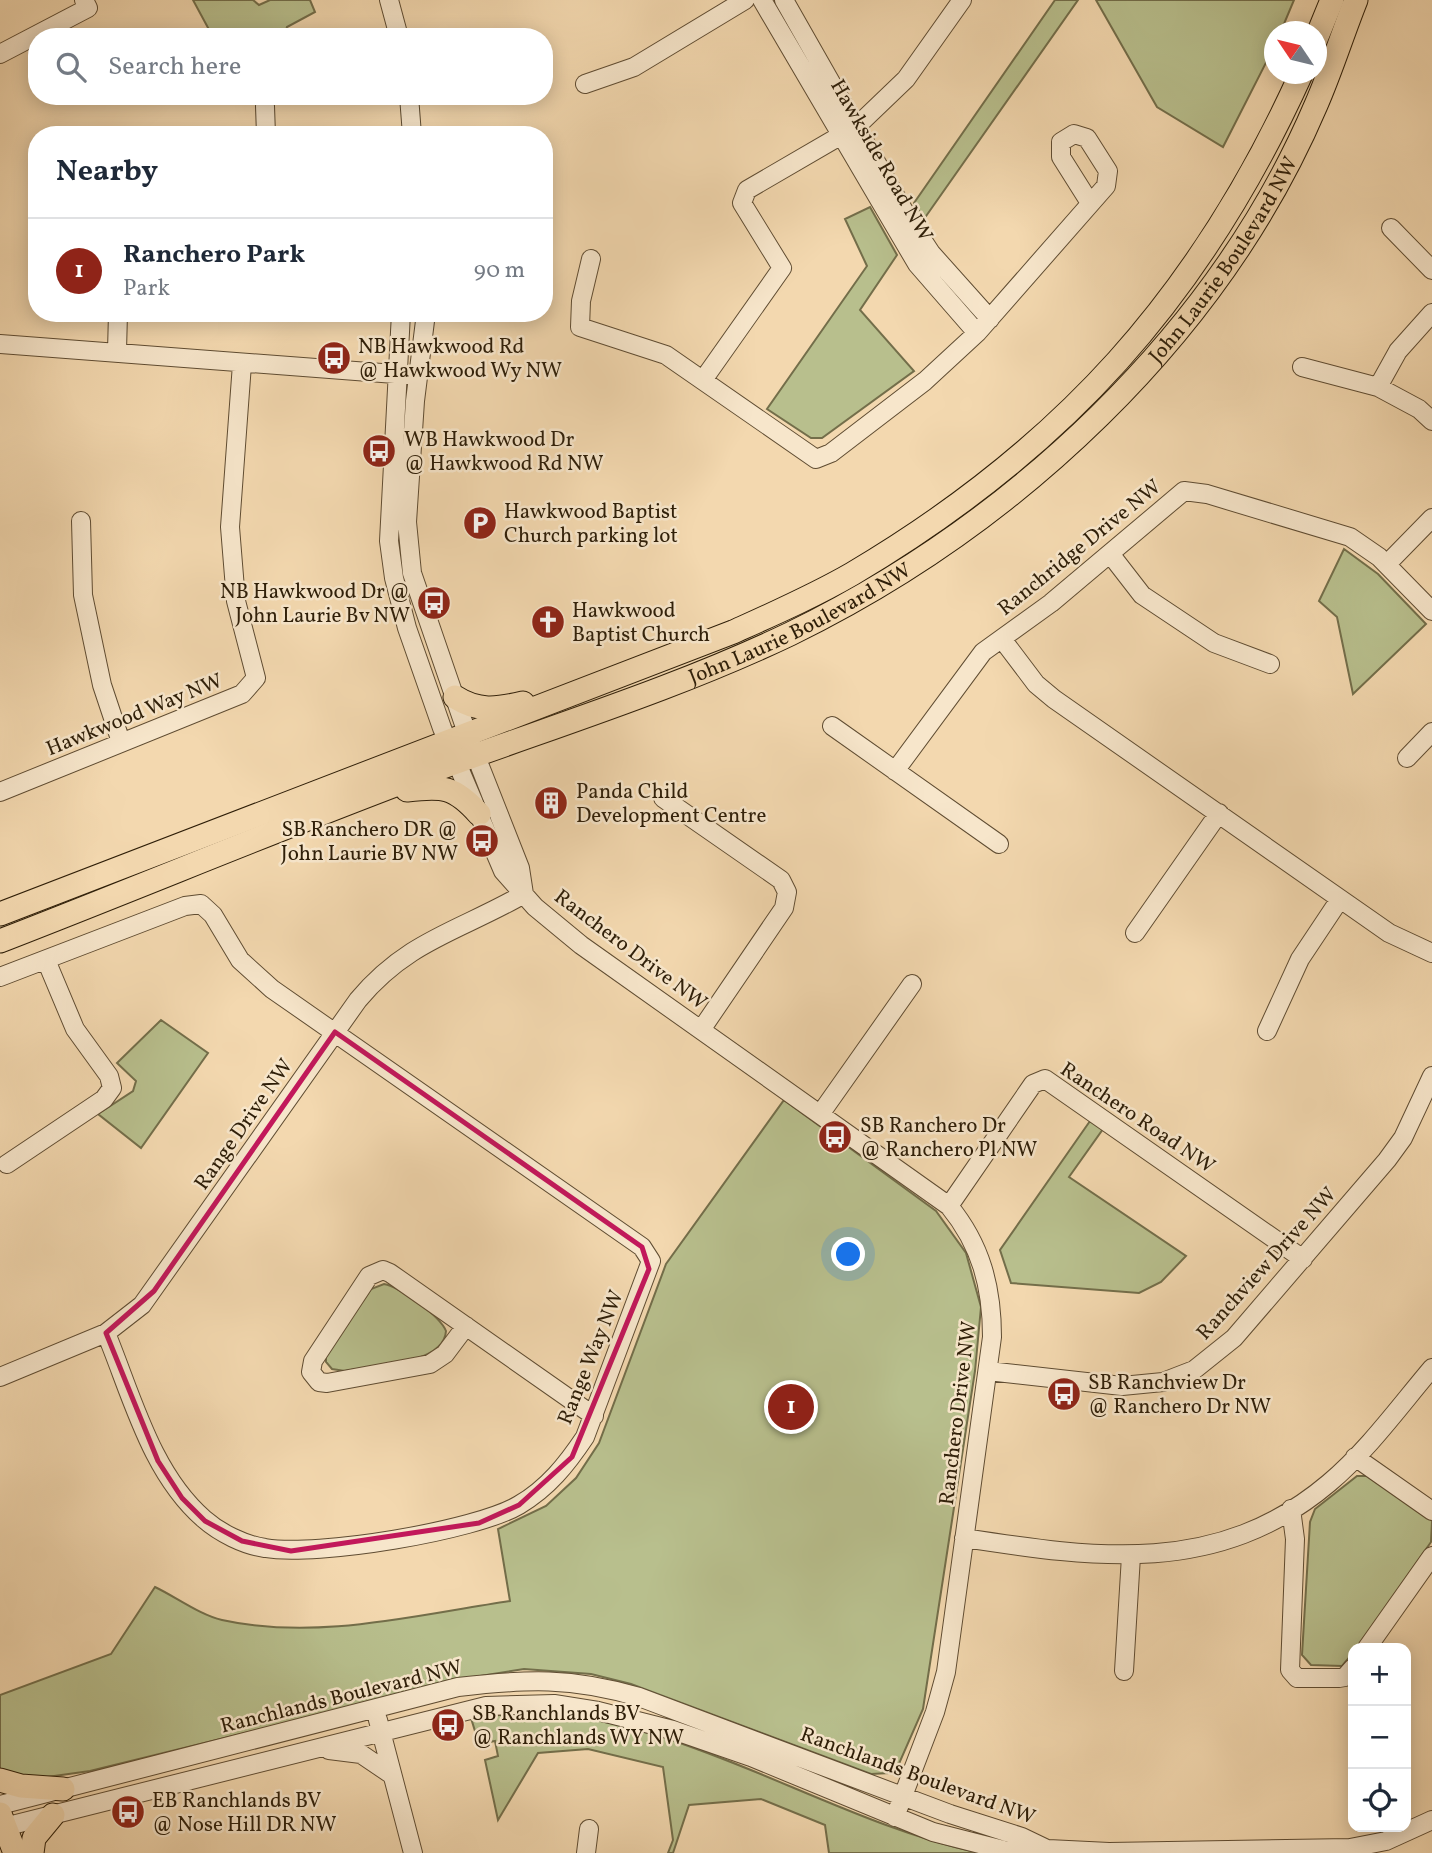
<!DOCTYPE html>
<meta charset="utf-8">
<style>
:root{--surface:#fff;--page:#f2f2f3;--text:#1f2937;--muted:#747a83;--line:#e0e1e3;--accent:#8f2418}
body{margin:0;font-family:Vollkorn,serif;background:var(--page);color:var(--text)}
.controls{position:absolute;right:21px;bottom:21px;display:grid;overflow:hidden;border-radius:14px;box-shadow:0 4px 18px #0003}
.controls button{width:63px;height:63px;display:grid;place-items:center;padding:0;border:0;border-bottom:2px solid var(--line);background:var(--surface);color:var(--text);font:35px sans-serif}
.compass{position:absolute;left:1264px;top:21px;width:63px;height:63px;border-radius:50%;background:var(--surface);box-shadow:0 4px 18px #0003;rotate:305deg}
.you{position:absolute;left:849px;top:1255px;width:24px;height:24px;margin:-18px;border:5px solid #fff;border-radius:50%;background:#1a73e8;box-shadow:0 0 0 10px #1a73e833}
.badge{display:grid;place-items:center;width:46px;height:46px;border-radius:50%;background:var(--accent);color:#fff;font-size:23px;font-weight:700}
.pin{position:absolute;translate:-50% -50%;border:4px solid #fff;box-shadow:0 2px 7px #0006}
.list{margin:0;padding:0;list-style:none}
h2{display:flex;justify-content:space-between;align-items:center;height:91px;margin:0;padding:0 28px;font-size:30px}
h2 small{font-size:23px;font-weight:400;color:var(--muted)}
.list li{display:grid;grid-template-columns:46px 1fr auto;gap:21px;align-items:center;box-sizing:border-box;height:105px;padding:0 28px;border-top:2px solid var(--line)}
.list b{display:block;font-size:26px;white-space:nowrap}
.list p{margin:0;font-size:23px;white-space:nowrap;color:var(--muted)}
.list em{font-size:23px;font-style:normal;color:var(--muted)}
.icon{flex:none;width:38px;height:38px;fill:none;stroke:currentColor;stroke-width:2;stroke-linecap:round;stroke-linejoin:round}
.map{position:relative;flex:none;width:1432px;height:1853px;overflow:hidden}
.search{position:absolute;background:var(--surface);box-shadow:0 4px 18px #0003;left:28px;top:28px;width:525px;height:77px;display:flex;align-items:center;gap:18px;box-sizing:border-box;padding:0 24px;border-radius:28px;color:var(--muted);font-size:26px}
.panel{position:absolute;background:var(--surface);box-shadow:0 4px 18px #0003;left:28px;top:126px;width:525px;height:196px;border-radius:28px}
.map>svg:first-child{display:block}
</style>
<div class="map">
<svg width="1432" height="1853" viewBox="0 0 1432 1853">
<rect width="100%" height="100%" fill="#f3d8af"/>
<filter id="stains"><feTurbulence type="fractalNoise" baseFrequency=".00286" numOctaves="4"/><feColorMatrix values="0 0 0 0 .2 0 0 0 0 .09 0 0 0 0 .02 0 0 0 .5 -.17"/></filter>
<radialGradient id="worn" r=".72"><stop offset=".6" stop-color="#630" stop-opacity="0"/><stop offset="1" stop-color="#630" stop-opacity=".3"/></radialGradient>
<path fill="#b8bf8d" stroke="#736e4a" stroke-width="2" d="M193,0H253L259,5L270,0H310L315,12L287,27L284,37H213Z
M1055,0H1078L924,219L914,203Z
M1096,0H1294L1281,31L1274,32V47L1223,147L1157,107Z
M870,207L897,255L860,310L914,371L822,438H811L767,409L867,266L845,219Z
M1344,549L1378,574L1426,624L1353,694L1337,617L1319,601Z
M161,1020L208,1053L141,1148L98,1114L133,1091L136,1081L117,1063Z
M784,1100L936,1211L966,1253L981,1307L975,1371L923,1709L898,1766L890,1773L871,1774L631,1684L591,1674L524,1669L474,1677L90,1771L40,1778L0,1772V1695L111,1654L155,1587C176,1597 200,1615 222,1620C317,1641 416,1615 510,1601L498,1529L546,1506L576,1478L599,1443L666,1264Z
M1090,1121L1103,1129L1069,1177L1186,1256L1161,1282L1139,1293L1011,1283L1000,1250Z
M384,1284C400,1287 440,1316 446,1331C444,1365 371,1366 345,1371L332,1369L326,1362V1354L371,1289Z
M1357,1476H1368L1426,1514L1432,1521L1431,1542L1357,1648H1353V1653L1342,1666L1311,1665L1302,1655L1310,1522L1315,1509Z
M528,1712C689,1718 826,1820 980,1853H829L825,1825L761,1799L689,1805L673,1853H668L673,1840L663,1767L588,1749L538,1753L498,1820L485,1760L498,1756L495,1741L479,1744L471,1718Z"/>
<g fill="none" stroke-linecap="round" stroke-linejoin="round">
<g stroke="#5f4c32" stroke-width="20">
<path id="minor" d="M389,0L399,37
M762,0L917,264L977,333
M784,0L908,218L931,253L990,319
M0,54L88,8L84,0
M585,84L634,67L745,0
M409,96L412,135
M265,106L266,135
M1391,228L1432,270
M591,259L581,301L580,327L666,355L816,459L831,453L925,381L977,333L1106,186L1108,171L1087,138L1074,134L1061,142V157L1090,203
M401,313L389,541L394,578L407,628L442,728L503,871L535,907L581,945L949,1206C981,1245 992,1287 992,1337L946,1672L935,1712L895,1817
M426,313L415,401L407,522L412,573L468,736L520,868L524,894
M1432,313L1398,351L1378,387L1419,409L1432,421
M0,344L408,375
M117,351L118,313
M1302,367L1378,387
M703,380L782,268L742,203L747,190L857,126L906,79L962,0
M81,521L83,595L102,685L121,742
M1111,555L1142,595L1214,643L1270,664
M1387,564L1432,518
M1002,639L1036,684L1054,699L1389,933L1432,953
M832,726L999,844
M1407,758L1432,732
M895,771L983,652L1051,603L1184,491L1207,494L1350,537L1379,557L1432,611
M0,792L242,694L256,678L236,601L230,527L242,364
M663,798L781,880L787,892L784,908L701,1030
M1135,933L1219,813
M0,977L185,906L201,904L213,915L240,960L272,989L642,1247L651,1261L585,1437C567,1464 548,1488 519,1505C475,1531 316,1557 265,1548C244,1545 220,1533 204,1519C151,1473 132,1396 106,1333
M1267,1031L1300,959L1340,899
M821,1113L912,984
M7,1164L104,1099L112,1088L109,1076L75,1029L46,960
M949,1206L1033,1084L1045,1079L1303,1259
M466,1326L445,1354L430,1364L327,1383L319,1382L311,1372L313,1361L369,1276L383,1270L390,1273L594,1416
M988,1371L1122,1386L1163,1382L1194,1370L1234,1338L1387,1160L1403,1138L1432,1076
M0,1377L106,1333L142,1305L358,1000C408,940 460,931 524,894
M1355,1457L1432,1511
M1291,1509L1295,1539L1290,1670L1297,1678H1339L1345,1677L1353,1668
M964,1538C1095,1558 1218,1577 1329,1483C1368,1450 1399,1407 1432,1368
M1367,1648L1432,1556
M1124,1671L1131,1556
M378,1720L413,1853
M329,1750L361,1754L392,1775
M0,1805L458,1687C527,1679 571,1677 639,1697L950,1814L1022,1837L1047,1849
M0,1828L486,1706L554,1704L598,1711L673,1730L751,1757L933,1832L1015,1853L1048,1849L1109,1852L1350,1848L1386,1841L1432,1820
M586,1853L589,1829"/>
</g>
<g stroke="#2e1e08" stroke-width="25">
<g id="major">
<path d="M1316,39L1332,0"/>
<path d="M455,697C478,712 497,709 523,703"/>
<path d="M407,790C443,786 454,786 479,814"/>
<path d="M0,914L733,632C773,614 814,596 852,574C1063,449 1200,297 1301,74"/>
<path id="s1" d="M0,941C150,883 299,820 451,764C564,723 681,686 790,634C1013,525 1217,337 1316,105C1331,71 1342,35 1356,0"/>
<path d="M0,1780L21,1786L63,1789"/>
<path d="M0,1814L15,1853"/>
<path d="M32,1853L34,1838L53,1815"/>
</g>
</g>
<use href="#minor" stroke="#f7e6cb" stroke-width="18"/>
<use href="#major" stroke="#f3d8af" stroke-width="23"/>
</g>
<path fill="none" stroke="#c2185b" stroke-width="5" stroke-linejoin="round" d="M335,1032L642,1247L649,1269L572,1457L519,1505L479,1523L291,1551L242,1541L205,1521L182,1498L158,1461L106,1333L154,1291Z"/>
<defs>
<g id="bus-disc" transform="scale(1.75)"><circle r="9.5" fill="#8f2418" stroke="#f7e6cb"/><path d="M-5-6H5V4H4V6H2V4H-2V6H-4V4H-5ZM-3.5-4V0h7V-4ZM-3.5 1.2v1.5H-2V1.2ZM2 1.2v1.5H3.5V1.2Z" fill="#fff"/></g>
<g id="parking-disc" transform="scale(1.75)"><circle r="9.5" fill="#8f2418" stroke="#f7e6cb"/><path d="M-3.5-5.5H1a3.5 3.5 0 0 1 0 7H-1V5.5H-3.5ZM-1-3.4V-.6H.8a1.4 1.4 0 0 0 0-2.8Z" fill="#fff"/></g>
<g id="church-disc" transform="scale(1.75)"><circle r="9.5" fill="#8f2418" stroke="#f7e6cb"/><path d="M-1.2-6h2.4v3.5h3.3v2.4h-3.3V6h-2.4V-.1h-3.3v-2.4h3.3Z" fill="#fff"/></g>
<g id="building-disc" transform="scale(1.75)"><circle r="9.5" fill="#8f2418" stroke="#f7e6cb"/><path d="M-4-6H4V6H1V3H-1V6H-4ZM-2.5-4.3h1.7v1.8h-1.7ZM.8-4.3h1.7v1.8H.8ZM-2.5-1h1.7V.8h-1.7ZM.8-1h1.7V.8H.8Z" fill="#fff"/></g>
</defs>
<g fill-rule="evenodd">
<use href="#bus-disc" x="334" y="358"/>
<use href="#bus-disc" x="379" y="451"/>
<use href="#parking-disc" x="480" y="523"/>
<use href="#bus-disc" x="434" y="603"/>
<use href="#church-disc" x="548" y="622"/>
<use href="#building-disc" x="551" y="803"/>
<use href="#bus-disc" x="482" y="841"/>
<use href="#bus-disc" x="835" y="1137"/>
<use href="#bus-disc" x="1064" y="1394"/>
<use href="#bus-disc" x="448" y="1725"/>
<use href="#bus-disc" x="128" y="1812"/>
</g>
<g text-anchor="middle" stroke-width="5" stroke-linejoin="round" paint-order="stroke">
<g font-size="21" fill="#2e1e08" stroke="#f7e6cb">
<text transform="translate(882 160) rotate(60)" y="7">Hawkside Road NW</text>
<text dy="7" stroke="none"><textPath href="#s1" startOffset="1428">John Laurie Boulevard NW</textPath></text>
<text transform="translate(1079 547) rotate(-39)" y="7">Ranchridge Drive NW</text>
<text dy="7" stroke="none"><textPath href="#s1" startOffset="861">John Laurie Boulevard NW</textPath></text>
<text transform="translate(134 714) rotate(-22)" y="7">Hawkwood Way NW</text>
<text transform="translate(631 949) rotate(37)" y="7">Ranchero Drive NW</text>
<text transform="translate(1138 1117) rotate(34)" y="7">Ranchero Road NW</text>
<text transform="translate(243 1124) rotate(-55)" y="7">Range Drive NW</text>
<text transform="translate(1266 1263) rotate(-48)" y="7">Ranchview Drive NW</text>
<text transform="translate(590 1357) rotate(-68)" y="7">Range Way NW</text>
<text transform="translate(957 1413) rotate(-83)" y="7">Ranchero Drive NW</text>
<text transform="translate(341 1696) rotate(-14)" y="7">Ranchlands Boulevard NW</text>
<text transform="translate(918 1775) rotate(20)" y="7">Ranchlands Boulevard NW</text>
</g>
<g font-size="21" fill="#2e1e08" stroke="#f7e6cb" text-anchor="start">
<text x="358" y="353">NB Hawkwood Rd<tspan x="358" dy="24">@ Hawkwood Wy NW</tspan></text>
<text x="404" y="446">WB Hawkwood Dr<tspan x="404" dy="24">@ Hawkwood Rd NW</tspan></text>
<text x="504" y="518">Hawkwood Baptist<tspan x="504" dy="24">Church parking lot</tspan></text>
<text x="410" y="598" text-anchor="end">NB Hawkwood Dr @<tspan x="410" dy="24">John Laurie Bv NW</tspan></text>
<text x="572" y="617">Hawkwood<tspan x="572" dy="24">Baptist Church</tspan></text>
<text x="576" y="798">Panda Child<tspan x="576" dy="24">Development Centre</tspan></text>
<text x="458" y="836" text-anchor="end">SB Ranchero DR @<tspan x="458" dy="24">John Laurie BV NW</tspan></text>
<text x="860" y="1132">SB Ranchero Dr<tspan x="860" dy="24">@ Ranchero Pl NW</tspan></text>
<text x="1088" y="1389">SB Ranchview Dr<tspan x="1088" dy="24">@ Ranchero Dr NW</tspan></text>
<text x="472" y="1720">SB Ranchlands BV<tspan x="472" dy="24">@ Ranchlands WY NW</tspan></text>
<text x="152" y="1807">EB Ranchlands BV<tspan x="152" dy="24">@ Nose Hill DR NW</tspan></text>
</g>
</g>
<rect width="100%" height="100%" filter="url(#stains)"/>
<rect width="100%" height="100%" fill="url(#worn)"/>
</svg>
<div class="controls">
<button>+</button>
<button>−</button>
<button><svg class="icon" aria-label="locate" viewBox="0 0 24 24"><circle cx="12" cy="12" r="6"/><path d="M12 2v4M12 18v4M2 12h4M18 12h4"/></svg></button>
</div>
<svg class="compass" viewBox="-18 -18 36 36"><path d="M0-13l5 13h-10z" fill="#e53935"/><path d="M0 13l5-13h-10z" fill="#747a83"/></svg>
<div class="you"></div>
<div class="pin badge" style="left:791px;top:1407px">1</div>
<div class="search"><svg class="icon" aria-label="search" viewBox="0 0 24 24"><circle cx="10" cy="10" r="6"/><path d="M15 15l6 6"/></svg>Search here</div>
<section class="panel">
<h2>Nearby<small></small></h2>
<ul class="list">
<li><span class="badge">1</span><div><b>Ranchero Park</b><p>Park</p></div><em>90 m</em></li>
</ul>
</section>
</div>
